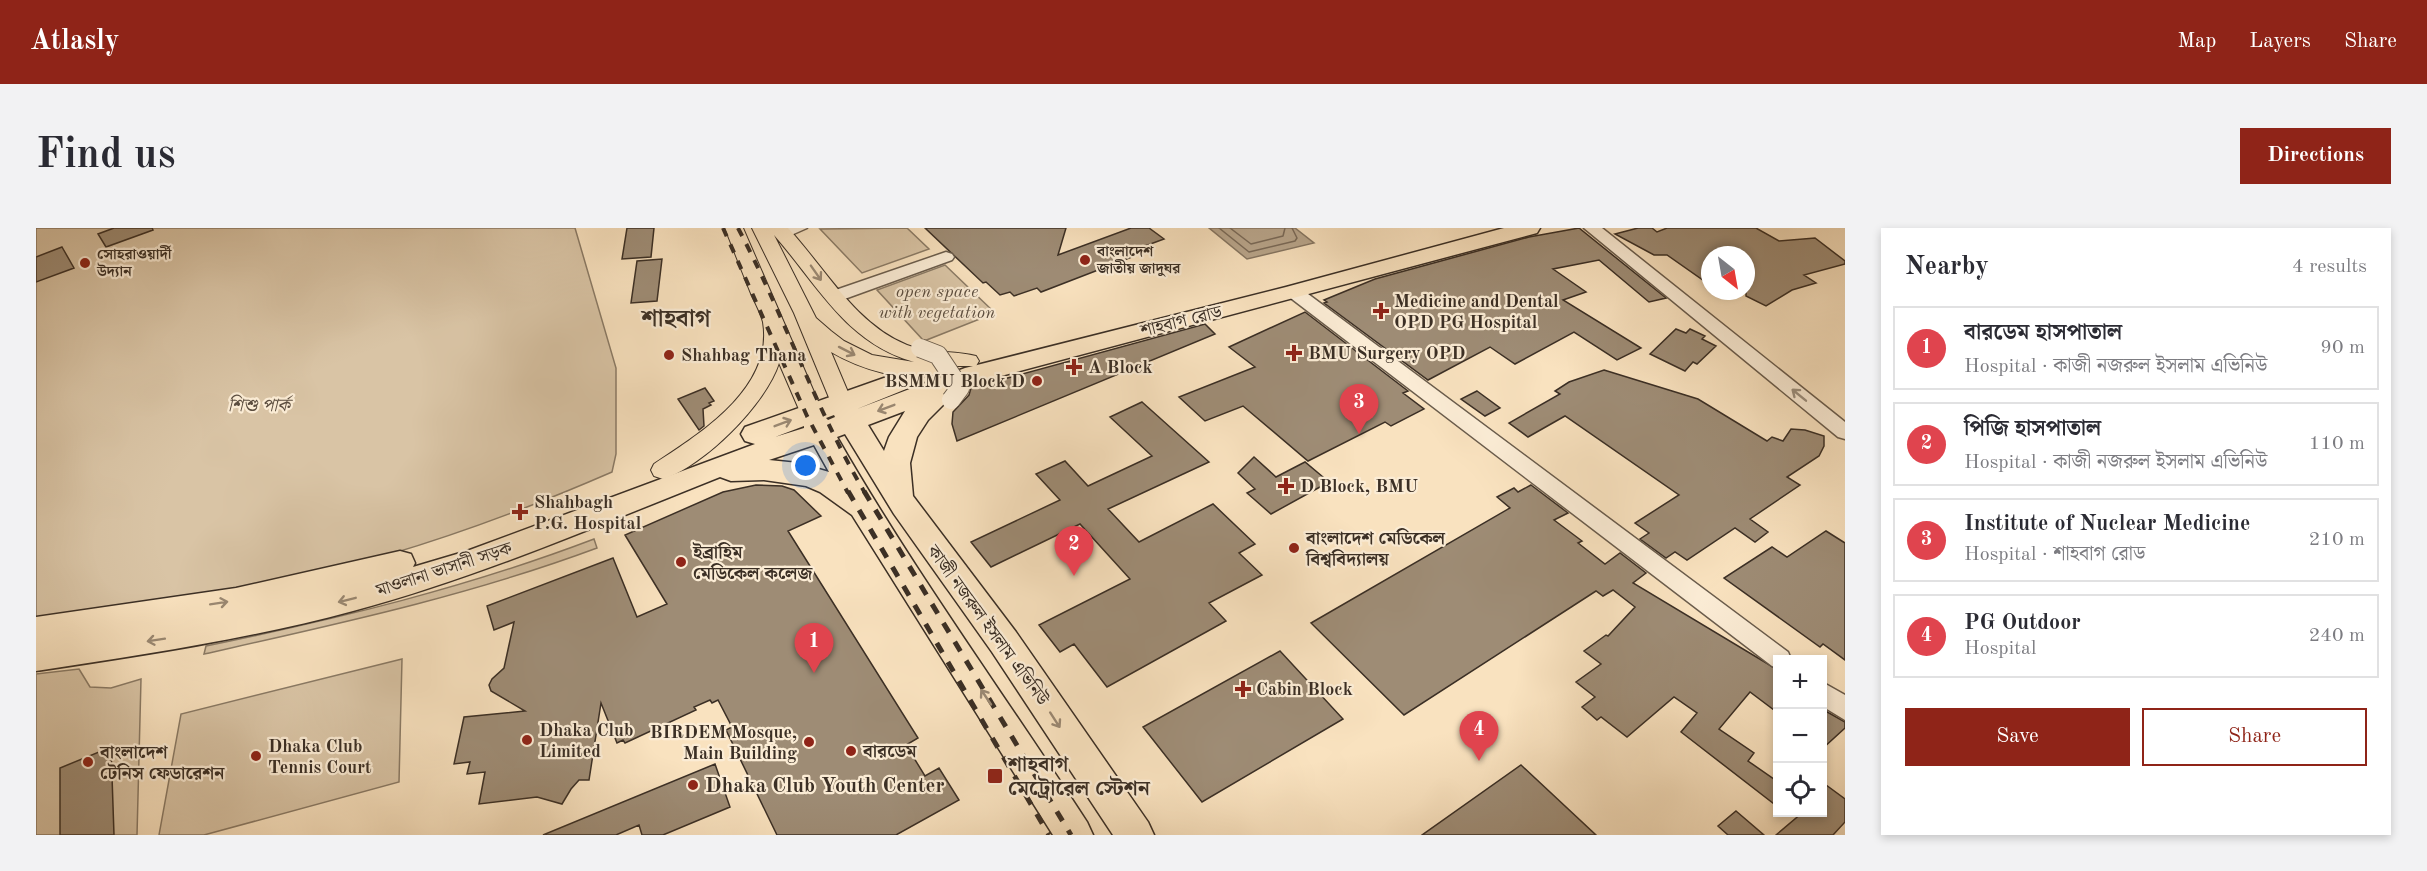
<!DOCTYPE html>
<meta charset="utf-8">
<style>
:root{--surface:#fff;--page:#f2f2f3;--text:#2b2b33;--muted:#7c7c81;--line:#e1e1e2;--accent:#8f2418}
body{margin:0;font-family:"Old Standard TT","Noto Serif Bengali",serif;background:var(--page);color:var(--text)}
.controls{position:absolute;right:18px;bottom:18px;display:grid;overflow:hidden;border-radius:0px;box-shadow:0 3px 9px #0003}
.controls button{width:54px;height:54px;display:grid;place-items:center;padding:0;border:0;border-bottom:2px solid var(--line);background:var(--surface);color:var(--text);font:30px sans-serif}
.compass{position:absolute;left:1665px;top:18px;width:54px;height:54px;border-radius:50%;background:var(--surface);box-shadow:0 3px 9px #0003;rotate:149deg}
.you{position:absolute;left:770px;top:238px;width:21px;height:21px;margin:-15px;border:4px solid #fff;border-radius:50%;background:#1a73e8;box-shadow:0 0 0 9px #1a73e833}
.badge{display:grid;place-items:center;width:39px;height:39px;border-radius:50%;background:var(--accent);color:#fff;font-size:20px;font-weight:700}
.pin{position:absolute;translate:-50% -50px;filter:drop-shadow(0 2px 3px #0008)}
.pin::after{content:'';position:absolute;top:32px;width:21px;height:18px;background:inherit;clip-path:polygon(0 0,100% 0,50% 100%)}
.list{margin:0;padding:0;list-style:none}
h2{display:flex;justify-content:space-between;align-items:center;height:78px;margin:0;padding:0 24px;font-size:26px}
h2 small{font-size:20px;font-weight:400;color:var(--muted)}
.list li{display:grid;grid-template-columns:39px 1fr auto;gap:18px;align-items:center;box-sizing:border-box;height:84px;margin:0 12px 12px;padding:0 12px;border:2px solid var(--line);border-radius:0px}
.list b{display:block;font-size:22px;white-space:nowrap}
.list p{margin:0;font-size:20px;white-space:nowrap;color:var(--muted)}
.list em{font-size:20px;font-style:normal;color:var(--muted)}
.actions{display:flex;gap:12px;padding:18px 24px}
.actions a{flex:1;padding:14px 0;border:2px solid var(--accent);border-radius:0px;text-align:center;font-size:21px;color:var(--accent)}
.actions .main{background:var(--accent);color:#fff}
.icon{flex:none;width:33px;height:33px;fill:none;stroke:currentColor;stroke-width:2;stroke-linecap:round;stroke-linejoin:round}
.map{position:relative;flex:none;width:1809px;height:607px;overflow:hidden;border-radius:0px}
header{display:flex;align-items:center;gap:36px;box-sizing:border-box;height:84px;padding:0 30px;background:var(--accent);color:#fff}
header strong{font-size:28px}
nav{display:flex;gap:33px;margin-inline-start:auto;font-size:21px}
.intro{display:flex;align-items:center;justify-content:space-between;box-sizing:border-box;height:144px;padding:0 36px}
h1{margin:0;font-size:42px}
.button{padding:15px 27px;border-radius:0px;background:var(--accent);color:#fff;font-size:21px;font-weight:700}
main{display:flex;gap:36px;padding:0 36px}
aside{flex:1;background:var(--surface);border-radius:0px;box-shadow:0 3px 9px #0003}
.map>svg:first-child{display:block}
</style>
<header>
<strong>Atlasly</strong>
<nav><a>Map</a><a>Layers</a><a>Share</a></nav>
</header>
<div class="intro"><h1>Find us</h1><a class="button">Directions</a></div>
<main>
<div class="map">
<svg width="1809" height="607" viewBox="0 0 1809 607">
<rect width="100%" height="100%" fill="#f9e2bf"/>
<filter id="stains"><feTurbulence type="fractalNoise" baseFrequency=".00333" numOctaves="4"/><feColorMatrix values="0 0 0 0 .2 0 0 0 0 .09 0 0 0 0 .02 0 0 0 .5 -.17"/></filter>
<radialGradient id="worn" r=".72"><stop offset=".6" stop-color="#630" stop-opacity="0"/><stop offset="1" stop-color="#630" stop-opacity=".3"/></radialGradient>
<path fill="#d9c4a5" stroke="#8a7a65" stroke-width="1.5" d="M0,0H539L580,140V226L576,244C468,291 354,332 239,355C160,370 79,380 0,392Z
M871,0L893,21L826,45L784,1Z
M909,37L959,85L888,113L841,62Z
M558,311L561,320C432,368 301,396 168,426L170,418C302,391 432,359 558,311Z
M366,431L363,554L168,607H123L145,486Z
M43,441L54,459L75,460L105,451L101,607H0V446Z"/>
<path fill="#b8a58b" stroke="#867662" stroke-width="1.5" d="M1173,0H1259L1278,15L1211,31Z"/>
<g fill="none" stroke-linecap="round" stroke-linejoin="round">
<path stroke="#7a6a58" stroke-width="1.5" d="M1183,0L1213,24L1259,13L1261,10L1256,0
M1194,0L1215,16L1247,8L1249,0"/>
</g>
<path fill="#9e8c75" stroke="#3b2f25" stroke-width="1.5" d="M78,0H116L117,2L70,19L62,6Z
M591,0H618L615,29L586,31Z
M889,0H1030L1022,27L1095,0H1113L1128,11L1109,18L1114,22L1005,64L1001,60L978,68L974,64L964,67L950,54L947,55Z
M1543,0L1630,70L1613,74L1563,32L1517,41L1550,64L1527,72L1605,120L1581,132L1538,104L1479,136L1454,119L1392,152L1288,75L1291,74L1288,72L1339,51L1493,9Z
M1602,0H1616L1621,4L1631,0H1720L1743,13L1779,10L1809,33V36L1768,47L1780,55L1756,62L1730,78L1710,68V27H1674V57L1631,27H1618L1579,6Z
M26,19L38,40L0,54V29Z
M626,31L621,73L595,75L601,33Z
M1269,84L1372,163L1367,165L1388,181L1355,198L1349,194L1272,233L1207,178L1169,193L1143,169L1219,139L1193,119Z
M1169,96L1179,106L921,213L916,196L917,184L933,167L935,160Z
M1640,101L1650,105L1654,101L1669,108L1666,111L1680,118L1661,136L1657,134L1649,143L1614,126Z
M1568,142L1662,171L1731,213L1736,209L1747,213L1755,201L1769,202L1788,208V218L1783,228L1751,249L1764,257L1714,291L1732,304L1719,314L1699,300L1651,332L1639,324L1630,330L1604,311L1613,305L1599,295L1643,267L1529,188L1492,209L1473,195L1524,166L1519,163L1533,154Z
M669,160L678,173L673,175L675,177L667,181L668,198L663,202L642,171Z
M1441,163L1464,180L1449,188L1425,171Z
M1106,174L1173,234L1072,281L1103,314L1177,276L1219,316L1203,325L1226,347L1173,375L1190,393L1071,459L1038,416L1024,424L1003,397L1094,351L1044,296L955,339L935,314L1024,272L1000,246L1029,233L1052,258L1116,228L1074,189Z
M1218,229L1240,249L1269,234L1293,254L1235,286L1211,265L1219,261L1202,245Z
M720,257L746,258L758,262L785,288L752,303L882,510L870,517L889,548L903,540L923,572L860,607H741L690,502L696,499L682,472L676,475L674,472L658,479L660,482L589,515L587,512L581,515L565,475L553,552H543L535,561L526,576L501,569L443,576L449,544L431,546L434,534L418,536L428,489L489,483L455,463L453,457L456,451L468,440L478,394L458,402L451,378L577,330L601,389L631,376L589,307L687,264Z
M1495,257L1532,285L1518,292L1546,313L1542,315L1569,336L1584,325L1610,345L1597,355L1742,442V485L1714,464L1683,501L1718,525L1712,533L1742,554V579L1645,504L1661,485L1638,469L1591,509L1565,489L1561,492L1546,479L1559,469L1540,454L1565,436L1548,423L1570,407L1572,408L1599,379L1577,362L1567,368L1560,363L1368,487L1275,395L1474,280L1461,269L1478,260L1482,264Z
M1790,303L1809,315V432L1787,416L1784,419L1688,350L1736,319L1751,329Z
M1244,423L1307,491L1166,574L1107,499Z
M1786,481L1809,494V500L1786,521Z
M75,519L78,607H24V540Z
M679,536L694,579L627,607H606L603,597L580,607H507Z
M1485,537L1560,607H1386Z
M1786,554L1809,571V594L1797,607H1740L1766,585H1786Z
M1700,583L1728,607H1692L1682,598Z"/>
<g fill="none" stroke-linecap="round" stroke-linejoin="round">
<g stroke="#6a5c4c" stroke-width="3">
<path id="minor" d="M747,0H771L753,8H741L739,5Z
M1548,0H1566L1809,194V211L1802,209Z
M910,24L916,26L918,29L916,32L803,73L797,74L789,69L791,65Z
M1258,59L1264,60L1752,424L1755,431H1742V440L1736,438L1252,68L1250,64Z
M1786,454L1809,467V492L1786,478Z"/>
</g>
<g stroke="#3b2f25" stroke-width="2">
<path id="major" d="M689,0H707L791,194L787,200L779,202L771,200L743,135C730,176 668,238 627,251L618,248L615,242L618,236C665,205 738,160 727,94C725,86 720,76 716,68C707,46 698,23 689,0Z
M716,0H752C789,40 819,96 871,117C893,126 917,122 940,128L943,133L940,138H902L904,141L901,146C868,155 824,141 795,124L820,183L817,189L809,191L801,189L758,85ZM738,7C782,57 810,115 878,134L836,127L808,113L795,103L780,90Z"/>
</g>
<g stroke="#3b2f25" stroke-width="3">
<path id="highway" d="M1468,0H1504L1501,5L946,153L917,164L913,171L892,192L881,209L874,235L877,268L980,404L1112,594L1118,607H1077L956,424L858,286L809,206L801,209C877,342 968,466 1051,594L1057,607H1017L816,287L784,264L770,258L728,252L695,253L684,249C563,297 443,349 317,383C213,411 106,427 0,443V389L200,360L364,323L375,326L379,335L377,339L431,323L719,216L709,213L705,206L709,199L862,145L871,142L880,145L884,151L880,157L821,181L929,140L1250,59ZM869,183L853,209L848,223L832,197ZM798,187L799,189L792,192L790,190ZM768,198V200L739,209ZM778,217L793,244L762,235L733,232Z"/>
</g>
<use href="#minor" fill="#fbecd5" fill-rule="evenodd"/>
<use href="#major" fill="#f9e2bf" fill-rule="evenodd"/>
<use href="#highway" fill="#f9e2bf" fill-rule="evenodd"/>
<path stroke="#3b2f25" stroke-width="4" stroke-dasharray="9 9" stroke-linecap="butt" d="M687,0L771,188L812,265
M702,0C748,87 779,180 829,265"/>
<path stroke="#3b2f25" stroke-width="5" stroke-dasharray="11 11" stroke-linecap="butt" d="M812,263L1013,607
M828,263L1035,607"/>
<g stroke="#6a5c4c" stroke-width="20" stroke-linecap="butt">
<path id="minor-bridge" d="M884,120L902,127L924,160L915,172"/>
</g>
<use href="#minor-bridge" stroke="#fbecd5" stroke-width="18"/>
</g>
<defs><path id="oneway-shaft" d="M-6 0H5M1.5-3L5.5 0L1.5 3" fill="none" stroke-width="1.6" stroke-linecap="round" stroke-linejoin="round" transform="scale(1.5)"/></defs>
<g stroke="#9a8872">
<use href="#oneway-shaft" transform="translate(780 45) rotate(55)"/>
<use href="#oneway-shaft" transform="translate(811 123) rotate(27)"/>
<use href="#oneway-shaft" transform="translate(850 180) rotate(159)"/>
<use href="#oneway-shaft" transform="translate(747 195) rotate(-21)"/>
<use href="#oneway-shaft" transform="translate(311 372) rotate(166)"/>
<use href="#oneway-shaft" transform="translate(183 375) rotate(-9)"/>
<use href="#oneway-shaft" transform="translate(120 412) rotate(171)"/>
<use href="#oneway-shaft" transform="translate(950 469) rotate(-124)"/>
<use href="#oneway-shaft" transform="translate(1019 492) rotate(57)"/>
</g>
<use stroke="#9b8e7d" href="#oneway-shaft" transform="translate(1763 167) rotate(-141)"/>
<g fill="#8f2418" stroke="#fbecd5" stroke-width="2">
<circle cx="1049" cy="32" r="6"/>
<circle cx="49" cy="35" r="6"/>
<path d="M1342 74h6v6h6v6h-6v6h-6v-6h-6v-6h6z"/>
<path d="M1255 116h6v6h6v6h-6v6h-6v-6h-6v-6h6z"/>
<circle cx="633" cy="127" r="6"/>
<path d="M1035 130h6v6h6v6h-6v6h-6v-6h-6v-6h6z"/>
<circle cx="1001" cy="153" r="6"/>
<path d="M1247 249h6v6h6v6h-6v6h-6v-6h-6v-6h6z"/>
<path d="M481 275h6v6h6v6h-6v6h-6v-6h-6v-6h6z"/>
<circle cx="1258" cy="320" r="6"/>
<circle cx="645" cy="334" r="6"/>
<path d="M1204 452h6v6h6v6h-6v6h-6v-6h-6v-6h6z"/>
<circle cx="491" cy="512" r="6"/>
<circle cx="773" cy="514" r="6"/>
<circle cx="815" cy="523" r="6"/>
<circle cx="220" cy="528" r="6"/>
<circle cx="52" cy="534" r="6"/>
<rect x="951" y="540" width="16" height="16" rx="3"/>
<circle cx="657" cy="557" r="6"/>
</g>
<g text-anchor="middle" stroke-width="4.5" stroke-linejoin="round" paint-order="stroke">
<g font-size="15" font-weight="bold" fill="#3b2f25" stroke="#fbecd5" text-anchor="start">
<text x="1061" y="28">বাংলাদেশ<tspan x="1061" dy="17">জাতীয় জাদুঘর</tspan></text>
<text x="61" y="31">সোহরাওয়ার্দী<tspan x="61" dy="17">উদ্যান</tspan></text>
</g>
<g font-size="18" font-style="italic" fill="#5b4d3f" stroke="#fbecd5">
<text x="901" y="69">open space<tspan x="901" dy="21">with vegetation</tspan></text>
<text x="223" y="183">শিশু পার্ক</text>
</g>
<g font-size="18" font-weight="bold" fill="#3b2f25" stroke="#fbecd5" text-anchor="start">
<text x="1358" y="79">Medicine and Dental<tspan x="1358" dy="21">OPD PG Hospital</tspan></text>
<text x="1272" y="131">BMU Surgery OPD</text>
<text x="645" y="133">Shahbag Thana</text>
<text x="1052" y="145">A Block</text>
<text x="989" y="159" text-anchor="end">BSMMU Block D</text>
<text x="1264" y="264">D Block, BMU</text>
<text x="498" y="280">Shahbagh<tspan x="498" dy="21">P.G. Hospital</tspan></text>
<text x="1270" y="316">বাংলাদেশ মেডিকেল<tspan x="1270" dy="21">বিশ্ববিদ্যালয়</tspan></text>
<text x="657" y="330">ইব্রাহিম<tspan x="657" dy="21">মেডিকেল কলেজ</tspan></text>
<text x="1220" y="467">Cabin Block</text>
<text x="503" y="508">Dhaka Club<tspan x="503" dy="21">Limited</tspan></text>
<text x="761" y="510" text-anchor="end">BIRDEM Mosque,<tspan x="761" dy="21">Main Building</tspan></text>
<text x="232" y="524">Dhaka Club<tspan x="232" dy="21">Tennis Court</tspan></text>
<text x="827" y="529">বারডেম</text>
<text x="64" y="530">বাংলাদেশ<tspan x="64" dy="21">টেনিস ফেডারেশন</tspan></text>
</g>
<g font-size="18" fill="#3b2f25" stroke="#fbecd5">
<text transform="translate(1145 93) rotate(-14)" y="6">শাহবাগ রোড</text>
<text transform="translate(408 341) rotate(-18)" y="6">মাওলানা ভাসানী সড়ক</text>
<text transform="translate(952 397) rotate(54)" y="6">কাজী নজরুল ইসলাম এভিনিউ</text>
</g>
<g font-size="21" font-weight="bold" fill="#3b2f25" stroke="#fbecd5" text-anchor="start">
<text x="972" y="543">শাহবাগ<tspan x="972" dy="24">মেট্রোরেল স্টেশন</tspan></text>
<text x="669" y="564">Dhaka Club Youth Center</text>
</g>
<g font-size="24" font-weight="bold" fill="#3b2f25" stroke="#fbecd5">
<text x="640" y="98">শাহবাগ</text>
</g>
</g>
<rect width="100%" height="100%" filter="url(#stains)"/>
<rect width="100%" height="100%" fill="url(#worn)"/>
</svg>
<div class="controls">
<button>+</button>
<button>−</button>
<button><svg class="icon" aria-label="locate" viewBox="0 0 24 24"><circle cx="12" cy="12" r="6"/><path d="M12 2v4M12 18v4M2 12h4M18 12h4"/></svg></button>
</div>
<svg class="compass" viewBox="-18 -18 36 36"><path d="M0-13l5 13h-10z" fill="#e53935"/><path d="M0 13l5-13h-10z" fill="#7c7c81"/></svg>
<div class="you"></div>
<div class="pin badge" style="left:778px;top:445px;background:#e0444e">1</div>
<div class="pin badge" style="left:1038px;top:348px;background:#e0444e">2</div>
<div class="pin badge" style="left:1323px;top:206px;background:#e0444e">3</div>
<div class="pin badge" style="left:1443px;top:533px;background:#e0444e">4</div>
</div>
<aside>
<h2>Nearby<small>4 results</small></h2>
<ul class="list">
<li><span class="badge" style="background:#e0444e">1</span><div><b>বারডেম হাসপাতাল</b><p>Hospital · কাজী নজরুল ইসলাম এভিনিউ</p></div><em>90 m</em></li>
<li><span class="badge" style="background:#e0444e">2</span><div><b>পিজি হাসপাতাল</b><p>Hospital · কাজী নজরুল ইসলাম এভিনিউ</p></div><em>110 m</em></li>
<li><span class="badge" style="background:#e0444e">3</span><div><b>Institute of Nuclear Medicine</b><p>Hospital · শাহবাগ রোড</p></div><em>210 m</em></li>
<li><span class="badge" style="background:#e0444e">4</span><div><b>PG Outdoor</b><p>Hospital</p></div><em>240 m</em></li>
</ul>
<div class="actions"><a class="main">Save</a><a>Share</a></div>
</aside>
</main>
